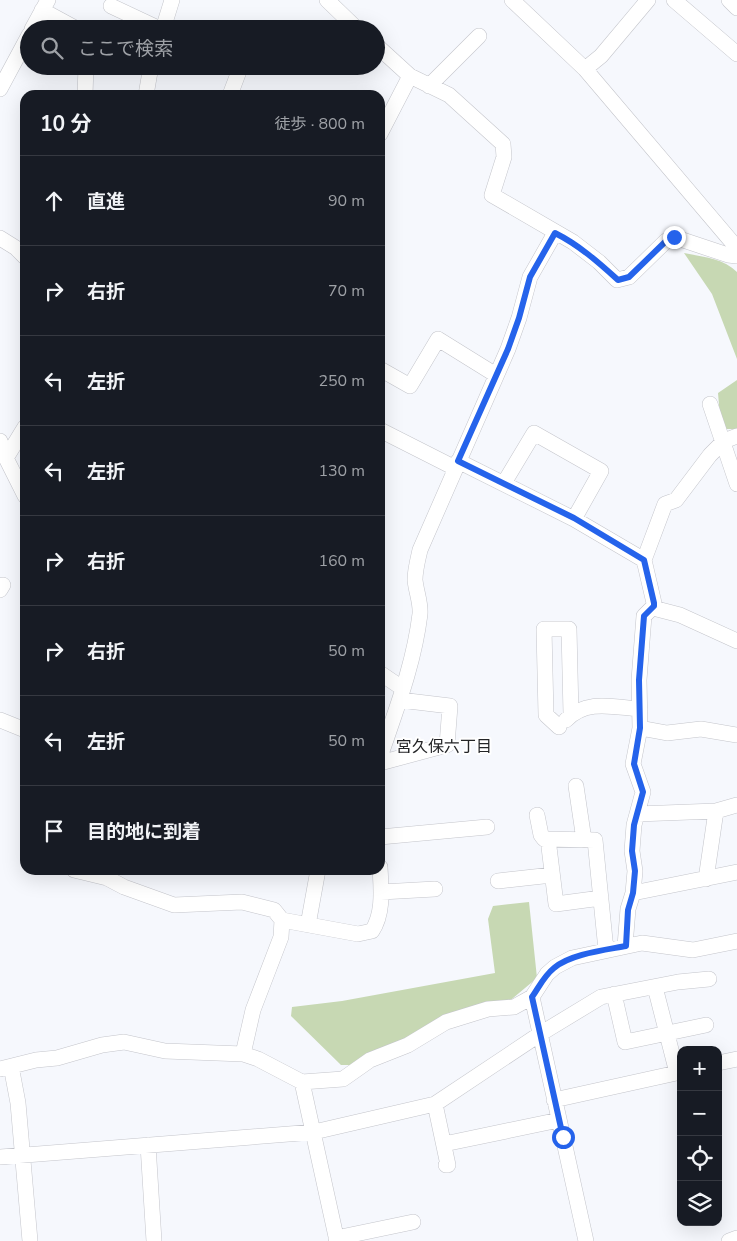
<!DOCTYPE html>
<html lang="ja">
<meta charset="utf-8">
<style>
:root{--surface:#171b24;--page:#20242c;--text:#f1f3f6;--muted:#9ea1a6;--line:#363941}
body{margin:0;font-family:"Nunito Sans","Noto Sans JP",sans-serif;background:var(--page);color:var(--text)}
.controls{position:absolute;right:15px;bottom:15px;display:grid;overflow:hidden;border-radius:10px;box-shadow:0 5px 20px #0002}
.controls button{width:45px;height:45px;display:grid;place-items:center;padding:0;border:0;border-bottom:1px solid var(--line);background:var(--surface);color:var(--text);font:25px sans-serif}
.stop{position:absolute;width:15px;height:15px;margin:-11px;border:4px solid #2563eb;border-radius:50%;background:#fff}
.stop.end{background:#2563eb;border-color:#fff;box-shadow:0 1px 5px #0008}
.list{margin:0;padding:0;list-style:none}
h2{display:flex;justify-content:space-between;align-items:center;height:65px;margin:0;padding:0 20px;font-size:21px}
h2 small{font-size:16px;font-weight:400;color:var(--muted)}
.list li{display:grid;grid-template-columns:32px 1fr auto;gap:15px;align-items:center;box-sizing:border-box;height:90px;padding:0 20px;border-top:1px solid var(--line)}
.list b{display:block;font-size:19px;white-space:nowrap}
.list em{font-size:16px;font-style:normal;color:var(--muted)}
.icon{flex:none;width:28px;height:28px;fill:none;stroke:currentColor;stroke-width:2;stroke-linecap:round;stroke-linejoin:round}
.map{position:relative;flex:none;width:737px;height:1241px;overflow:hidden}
.search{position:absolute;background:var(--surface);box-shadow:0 5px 20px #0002;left:20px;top:20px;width:365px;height:55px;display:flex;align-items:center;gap:12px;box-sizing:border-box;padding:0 18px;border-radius:28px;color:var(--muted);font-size:19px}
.panel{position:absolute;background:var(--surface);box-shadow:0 5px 20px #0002;left:20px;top:90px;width:365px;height:785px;border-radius:15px}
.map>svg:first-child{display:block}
</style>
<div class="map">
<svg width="737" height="1241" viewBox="0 0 737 1241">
<rect width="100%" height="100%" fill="#f6f8fd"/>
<path fill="#c7d8b3" d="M684,253C703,257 723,258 737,272V359L712,294Z
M737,380V429H721L718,393Z
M529,902L537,978L506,1004L354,1065H341L291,1016L292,1007L342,1001L495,973L488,919L493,906Z"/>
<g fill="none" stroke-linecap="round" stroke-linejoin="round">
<g stroke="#c4c5cb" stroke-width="16">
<path id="minor" d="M327,0L357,29
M512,0L585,69L737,248
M674,0L737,54
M729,0L737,8
M111,6L160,29
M42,10L77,29
M32,29L48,0
M163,29L172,0
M376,45L410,76L449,95L503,144L504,157L492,195L573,242L599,262L617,280L629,277L666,241L674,237L728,255L737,256
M585,69L601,56L648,0
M429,86L479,36
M0,89L29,35
M85,95L86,66
M146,95L151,66
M230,95L241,66
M380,134L410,76
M0,238L16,248L25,257
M380,369L410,386L438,339L496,375
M710,404L737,484
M380,430L455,468
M0,441L6,458L25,496
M6,458L25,427
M458,461L574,519L644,560
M504,483L534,433L601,471L574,519
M0,590L3,585
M653,608L680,615L737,641
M380,673L402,688
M0,720L25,730
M566,720C586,699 613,707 640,709
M559,727L546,715L544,629H569L571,714
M640,728L667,733L701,729L737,735
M380,757C396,710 414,664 420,614C421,603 416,591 415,580C415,570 418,559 420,550L508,349L519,318L530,277L555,233
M380,763L447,745L450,706L400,700
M576,786L584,840
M637,814L716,811L737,805
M537,815L541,835L544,839L595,840L606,950
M380,837L487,827
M548,839L556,904L601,898
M74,870L107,878L124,887L174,905L242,902L274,910L282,920L281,937L253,1010L243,1054
M706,879L716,811
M498,881L552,875
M381,892L435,889
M633,893L737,872
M282,920L358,934L372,931C384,913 381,888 380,867
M308,925L318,870
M625,946L628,909L633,893L635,871L632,851L634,825L643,792L633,764L640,728L639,680L644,616L654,606V603L644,560L665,504L676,500L710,455L724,441L737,436
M655,987L677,1073
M614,994L625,1042L706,1025
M532,997L586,1241
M718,1063L737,1059
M11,1066L18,1103L30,1241
M0,1069L36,1060L57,1058L102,1045L124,1042L165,1051L243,1054L258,1059L302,1082L343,1079L370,1060L408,1045L446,1022L488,1009L514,1007L532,997L547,974L555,967L572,958L642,943L693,950L737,941
M302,1082L337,1241
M554,1100L681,1072
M435,1104L448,1165H446
M444,1144L559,1120
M148,1145L154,1241
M0,1157L314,1132L435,1104L540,1034L601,997L678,982L709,979
M336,1238L413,1222
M729,1241L737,1238"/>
</g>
<use href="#minor" stroke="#fff" stroke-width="15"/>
</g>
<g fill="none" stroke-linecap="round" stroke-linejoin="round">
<path stroke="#2563eb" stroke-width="6" d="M563,1137L532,997C539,987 544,976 554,968C570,954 605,950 626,946L628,910L633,893L635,871L632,851L634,825L643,792L634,764L640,728L639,680L644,616L654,606V603L644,560L574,518L458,461L508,349L519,318L530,277L555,233C579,245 598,262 618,280L629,277L666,241L674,237"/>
</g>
<g text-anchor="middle" stroke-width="4" stroke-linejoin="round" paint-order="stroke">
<g font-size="16" fill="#242527" stroke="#fff">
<text x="444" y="752">宮久保六丁目</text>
</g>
</g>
</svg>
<div class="controls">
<button>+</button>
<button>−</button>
<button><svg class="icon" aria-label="locate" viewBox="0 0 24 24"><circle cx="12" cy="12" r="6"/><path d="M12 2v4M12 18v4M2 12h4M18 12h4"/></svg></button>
<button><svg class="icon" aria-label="layers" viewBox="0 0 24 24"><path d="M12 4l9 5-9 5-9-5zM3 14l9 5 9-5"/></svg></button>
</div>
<div class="stop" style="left:563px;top:1137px"></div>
<div class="stop end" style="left:674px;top:237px"></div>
<div class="search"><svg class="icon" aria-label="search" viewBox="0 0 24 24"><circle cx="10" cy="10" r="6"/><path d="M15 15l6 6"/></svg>ここで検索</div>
<section class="panel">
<h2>10 分<small>徒歩 · 800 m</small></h2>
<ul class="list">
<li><svg class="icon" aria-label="ahead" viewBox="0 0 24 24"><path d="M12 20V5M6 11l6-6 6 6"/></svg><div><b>直進</b></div><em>90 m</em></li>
<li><svg class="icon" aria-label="right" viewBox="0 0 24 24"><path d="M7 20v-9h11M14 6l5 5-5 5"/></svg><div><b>右折</b></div><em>70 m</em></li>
<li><svg class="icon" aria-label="left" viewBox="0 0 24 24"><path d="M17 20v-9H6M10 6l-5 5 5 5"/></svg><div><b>左折</b></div><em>250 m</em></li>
<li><svg class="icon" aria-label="left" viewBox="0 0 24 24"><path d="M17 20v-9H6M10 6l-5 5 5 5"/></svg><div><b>左折</b></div><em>130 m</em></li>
<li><svg class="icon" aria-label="right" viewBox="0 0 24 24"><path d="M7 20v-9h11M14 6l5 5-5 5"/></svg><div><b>右折</b></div><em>160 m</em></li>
<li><svg class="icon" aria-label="right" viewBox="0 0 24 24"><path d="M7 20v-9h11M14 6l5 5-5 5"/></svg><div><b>右折</b></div><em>50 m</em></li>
<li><svg class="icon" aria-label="left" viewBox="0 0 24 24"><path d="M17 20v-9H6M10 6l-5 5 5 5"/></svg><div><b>左折</b></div><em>50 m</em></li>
<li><svg class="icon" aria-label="arrive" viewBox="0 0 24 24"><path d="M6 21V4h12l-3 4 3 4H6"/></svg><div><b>目的地に到着</b></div></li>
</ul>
</section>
</div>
